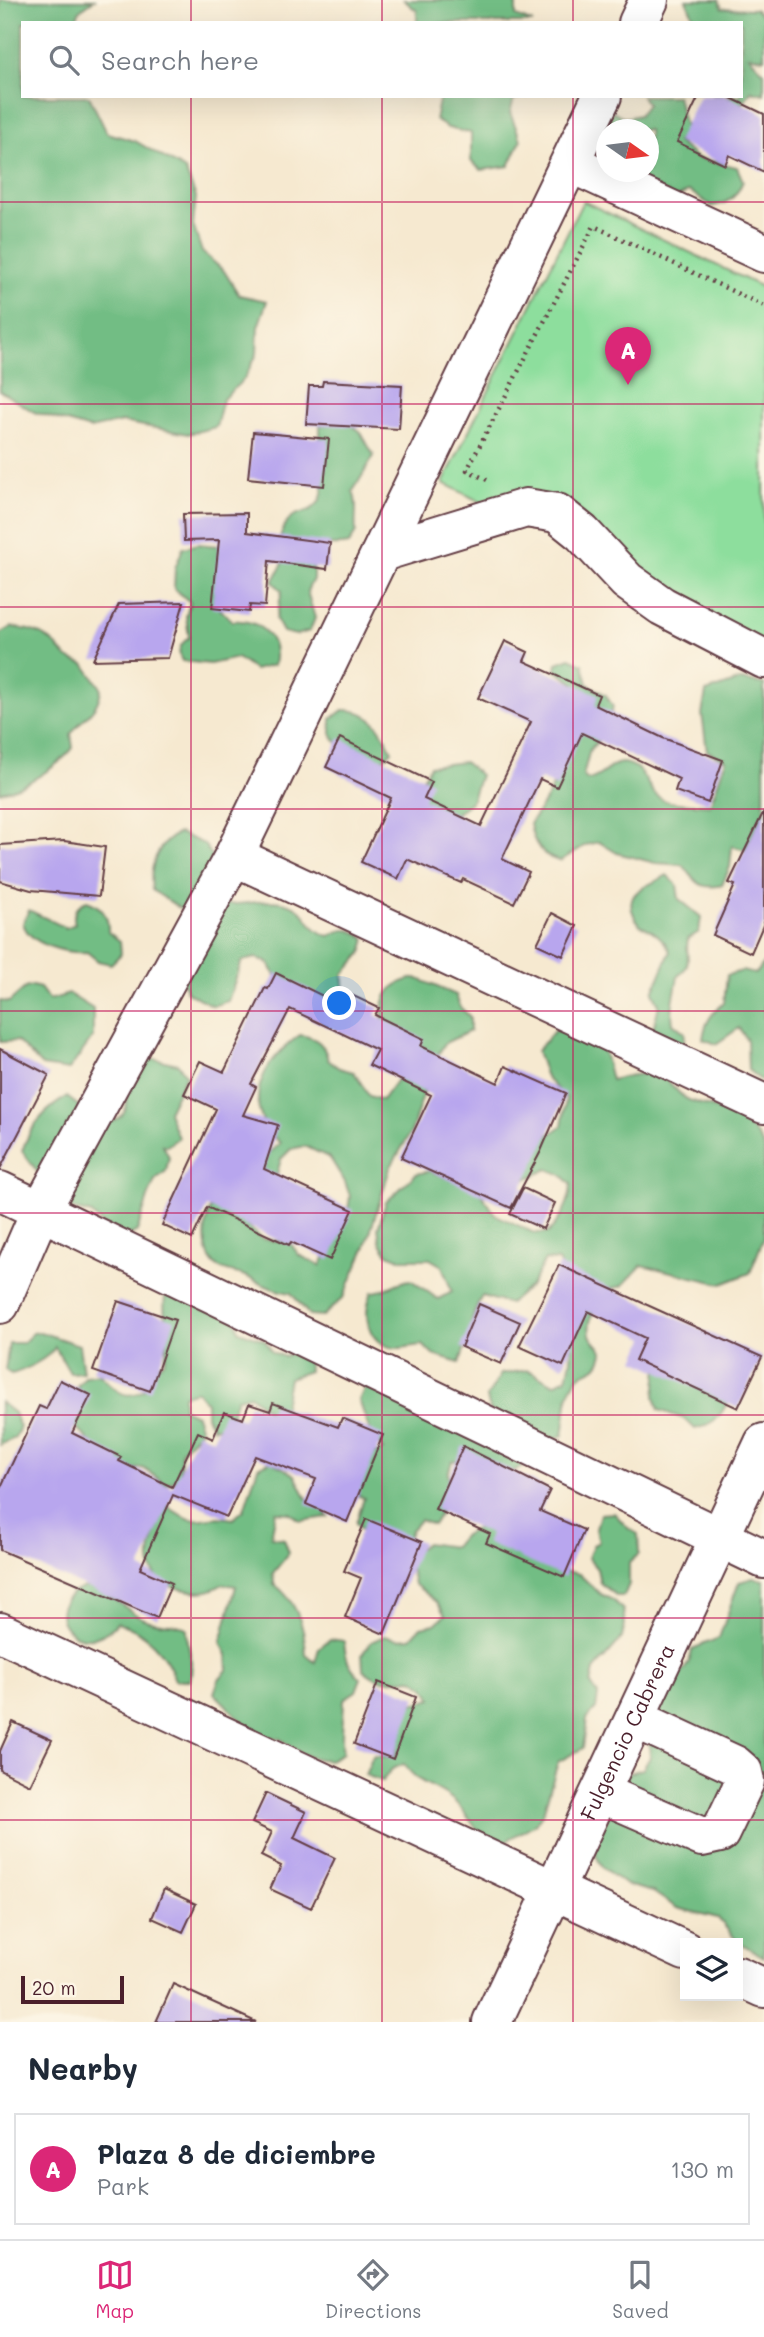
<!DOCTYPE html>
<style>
:root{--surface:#fff;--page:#f2f2f3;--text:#1f2937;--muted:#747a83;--line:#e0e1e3;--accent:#db2777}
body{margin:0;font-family:Mali,sans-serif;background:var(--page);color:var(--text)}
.controls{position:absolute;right:21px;bottom:21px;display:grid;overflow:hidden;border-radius:0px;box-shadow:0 7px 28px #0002}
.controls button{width:63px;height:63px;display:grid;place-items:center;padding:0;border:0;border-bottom:2px solid var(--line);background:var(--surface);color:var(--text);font:35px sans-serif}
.compass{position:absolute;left:596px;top:119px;width:63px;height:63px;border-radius:50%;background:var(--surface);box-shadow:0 7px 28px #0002;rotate:104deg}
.scale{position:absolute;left:21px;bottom:18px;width:103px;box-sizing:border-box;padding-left:7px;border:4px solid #4a1f2b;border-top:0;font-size:19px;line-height:24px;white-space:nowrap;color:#4a1f2b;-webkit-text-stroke:5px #fcf5e5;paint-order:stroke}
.you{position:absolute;left:340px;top:1004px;width:24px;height:24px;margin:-18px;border:5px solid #fff;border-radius:50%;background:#1a73e8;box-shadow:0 0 0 10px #1a73e833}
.badge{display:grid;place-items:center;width:46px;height:46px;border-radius:50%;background:var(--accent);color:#fff;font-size:23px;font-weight:700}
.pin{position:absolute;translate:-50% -58px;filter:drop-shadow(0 2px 4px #0008)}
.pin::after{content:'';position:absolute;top:37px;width:24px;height:21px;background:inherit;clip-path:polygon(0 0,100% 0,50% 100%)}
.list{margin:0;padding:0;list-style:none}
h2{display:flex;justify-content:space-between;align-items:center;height:91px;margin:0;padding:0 28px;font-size:30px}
h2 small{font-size:23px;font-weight:400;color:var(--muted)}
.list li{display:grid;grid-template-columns:46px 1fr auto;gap:21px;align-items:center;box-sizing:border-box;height:112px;margin:0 14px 14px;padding:0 14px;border:2px solid var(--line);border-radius:0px}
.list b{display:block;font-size:26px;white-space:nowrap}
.list p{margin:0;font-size:23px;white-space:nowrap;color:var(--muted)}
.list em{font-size:23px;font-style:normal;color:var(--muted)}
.icon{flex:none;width:38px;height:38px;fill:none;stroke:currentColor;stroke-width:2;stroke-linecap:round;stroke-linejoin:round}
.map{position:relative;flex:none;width:764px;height:2022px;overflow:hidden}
.search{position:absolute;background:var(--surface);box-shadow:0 7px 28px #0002;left:21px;right:21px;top:21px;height:77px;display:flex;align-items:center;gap:18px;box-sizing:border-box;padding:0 24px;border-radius:0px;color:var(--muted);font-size:26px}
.sheet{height:217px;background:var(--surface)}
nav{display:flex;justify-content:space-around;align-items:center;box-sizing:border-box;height:98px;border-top:2px solid var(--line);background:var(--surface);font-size:19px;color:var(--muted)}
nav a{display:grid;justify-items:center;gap:4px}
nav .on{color:var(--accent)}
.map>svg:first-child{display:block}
</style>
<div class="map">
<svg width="764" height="2022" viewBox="0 0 764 2022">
<rect width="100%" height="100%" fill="#fcf5e5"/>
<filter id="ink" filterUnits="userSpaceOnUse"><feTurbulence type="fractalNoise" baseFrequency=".0143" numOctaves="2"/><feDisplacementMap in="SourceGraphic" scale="14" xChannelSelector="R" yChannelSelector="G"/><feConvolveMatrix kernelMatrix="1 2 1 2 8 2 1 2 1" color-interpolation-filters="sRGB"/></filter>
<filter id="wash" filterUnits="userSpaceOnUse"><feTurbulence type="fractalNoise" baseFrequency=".00686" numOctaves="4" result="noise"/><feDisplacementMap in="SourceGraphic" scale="28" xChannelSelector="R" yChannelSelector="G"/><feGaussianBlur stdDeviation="1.57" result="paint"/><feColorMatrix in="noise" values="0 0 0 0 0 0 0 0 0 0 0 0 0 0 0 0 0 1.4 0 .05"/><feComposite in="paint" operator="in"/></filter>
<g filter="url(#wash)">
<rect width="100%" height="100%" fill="#f6e9d0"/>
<path fill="#8dde9d" stroke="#6c7e64" stroke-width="2" d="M583,201L764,288V645L443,483Z"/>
<path fill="#72bd84" stroke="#5e6e58" stroke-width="2" d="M0,0H94L80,10L75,23H23V96H89L107,133L135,141L185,170L196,197L193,225L202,252L224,271L239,295L267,301L258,327L257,354L244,379L223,399L216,427L188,434L122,422L90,429L34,412L0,391Z
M404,0H516V16L533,23H417V11Z
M686,0H719L722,8L755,9L764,17V58L749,56L764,72V94L751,91L743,103L728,104L715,96H741V23H696Z
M440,96H531L514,99L510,113L521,140L509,166L481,170L471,161V133L448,128L435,120Z
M642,96H677L686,131L677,142L697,158L737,167L743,181C736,197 730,203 712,206L689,191L676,198L625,172H648V130H606V144L595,130L613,111L625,118L639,115L647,104Z
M348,423L360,431L374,456L353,491C359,506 354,517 356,532L349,544C332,548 298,541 280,538C290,502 308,521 320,500C327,487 319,442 320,425Z
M197,544L219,546L217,606L232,621C259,618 280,638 274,665L254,670L237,658L210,664L182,661C176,650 181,644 189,637L186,616L190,602L174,589L175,568L183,548Z
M286,557L313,565V579L307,591L315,618L310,631L296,635L283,632L276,619L282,591L273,582Z
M12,627C25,629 39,631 49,639C65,650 58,658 84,664L101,688C99,712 83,716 71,734L73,748C58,766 24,789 0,792V634Z
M570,658L583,664L588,684L606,695L613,707L606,734L590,749L583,776L588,780C602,778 610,763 622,763C646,764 645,790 661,799C669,804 699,804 710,805L726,760L707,751L702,714L706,692L741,680L764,684V812L745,850L732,846L730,867L722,885C699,891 695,880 683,865L655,863L617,853L599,842L586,845L560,861C541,857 533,843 530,824L550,793L588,699L574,683L556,671L557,663Z
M343,710C370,709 381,727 392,751L382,761L340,745L331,734V719Z
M464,762L480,775L471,802L454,815L426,818L420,784L430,766Z
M179,833L204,844L220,869L218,903C244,908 271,894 296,907C311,916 308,930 329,936C344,927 352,928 366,939L362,953L343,975C346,992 345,1001 334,1015L275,975L269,963L256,958L242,961L228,1001L213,1006L187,992L182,979L187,913L152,890C149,866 157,843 179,833Z
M667,875L677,885L679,899L701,917L699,932L688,939C684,955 695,962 678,976C676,992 670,1007 673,1023L685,1033L681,1061L650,1041L659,1005L653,992L670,952C666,940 652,929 640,925C615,891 649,887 667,875Z
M87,901C102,906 109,916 108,932L120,941L121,954L111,964L98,961L87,952C67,954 29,945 23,923L29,910L66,928L75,924C72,913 76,905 87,901Z
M764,963V1083L748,1070L747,1040L739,1028L716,1044L703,1039C705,1022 711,1014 724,1003L727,975L742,971L755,974Z
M416,978L456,995L460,1007L470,1017V1031L445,1043L438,1055L439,1069L424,1092L411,1132L390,1168L366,1246L343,1298L323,1316L309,1315L291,1293C270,1290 263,1284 245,1276C236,1272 227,1273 218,1267C201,1255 204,1226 210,1209L224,1205L262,1239L290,1243L299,1255L320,1266L348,1210L350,1196L345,1182L330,1158L305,1146L291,1149L281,1159L274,1185L261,1192L265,1150L269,1153L280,1143C239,1105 261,1063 300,1035C317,1038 324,1043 328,1060L339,1068L354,1072L369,1096L382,1100L399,1077C389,1041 360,988 416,978Z
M32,986L40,988L49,1000L69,994L93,1009V1037L69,1070L42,1066L17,1041L0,1042V1001L9,1002L25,988Z
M555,1030L583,1031L604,1052L611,1080C628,1076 654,1068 669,1082C675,1088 681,1097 689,1100C720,1111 748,1114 764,1148V1237L750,1273L722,1284L642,1265L622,1286L602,1291C596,1301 587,1323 590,1335C593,1342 600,1346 603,1353C598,1375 585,1367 576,1380C564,1397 567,1416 563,1435L550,1441L490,1411L487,1397L501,1374L528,1370L554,1384L566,1378C577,1355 571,1284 558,1261L545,1260L531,1285L509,1304L482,1296C469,1317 470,1341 459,1363L433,1355L423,1345C414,1345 403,1349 395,1348C366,1344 362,1312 372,1292C388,1291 396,1281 411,1280L438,1299L452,1292L442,1266L430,1259H401L388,1254L380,1242L378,1228L386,1202L416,1174L430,1171L480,1192L496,1215L534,1233H548C561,1218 570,1204 571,1184L562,1175L548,1169L522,1181L535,1139L549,1135L562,1126L566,1098L546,1078L537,1051Z
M150,1058L178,1064L186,1075L168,1112L178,1138L167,1146L163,1145L169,1157L166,1171L155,1180L150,1192L137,1231L125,1238L112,1235L92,1214L64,1207L22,1151C30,1127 45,1109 67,1097L101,1123C125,1121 132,1107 123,1084L136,1061Z
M169,1283L235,1317L239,1331L265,1340L272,1352L285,1357L296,1349L308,1357L309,1371L289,1378L284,1406L271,1413L250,1395L237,1398L227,1425L213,1428L206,1416V1402L197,1391L183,1395V1409L196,1415L201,1430L181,1451L180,1479L166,1484L143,1468L129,1470L93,1445L73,1424L84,1399L77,1386L86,1376L99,1374C115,1389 123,1402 144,1390L141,1376L164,1362C173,1333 157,1310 169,1283Z
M40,1332L79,1345L83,1372L70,1373L55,1347C51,1357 22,1372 11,1374L5,1370L9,1343H23L33,1333Z
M658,1368L731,1393C724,1413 716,1424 695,1429L685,1419L659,1410L655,1396Z
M365,1387L517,1453L522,1467L509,1473L467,1459L452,1461L448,1474L451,1488C443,1501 442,1513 433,1525L420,1520L411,1530L406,1544L365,1534L356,1523L364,1498L352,1493L371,1456L383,1450L368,1426L359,1400Z
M0,1402L14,1413L20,1427L15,1438L0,1445Z
M271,1461L295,1475L307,1499L320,1506L328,1517L301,1521L290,1513L276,1512L271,1537L284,1539L289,1553L273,1573L274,1584C297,1601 305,1629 306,1655L315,1662L319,1648L330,1639L344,1641C345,1658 349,1667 361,1678L356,1691L344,1699C344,1717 340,1736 343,1753L330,1760L318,1759L304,1755L280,1739L254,1733L214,1693L219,1679L228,1669L227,1655L221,1642L236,1586L223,1584C207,1594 199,1593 181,1589C131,1578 153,1538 167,1505C200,1533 202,1511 233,1519L244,1510L258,1467Z
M614,1513L629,1529L638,1534L639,1554L629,1563V1584L624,1596H617L600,1583L597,1569L588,1558L593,1545L599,1542L596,1529L600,1514Z
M478,1528L492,1529L565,1571L579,1574L600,1594L613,1600L623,1610L625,1624L622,1638L594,1670L591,1684L598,1695L596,1709L587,1719L583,1748L558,1762L543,1813L535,1824L499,1845C474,1837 469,1810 448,1796C429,1783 419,1785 404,1764L392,1769L382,1781L365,1775L373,1756L395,1757L404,1706L432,1699L425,1687L413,1679C391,1679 381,1686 363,1669L362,1654L371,1642L384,1636L398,1639L411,1638L421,1627L435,1624L445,1615L437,1602L414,1584L409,1565L415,1552L426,1543L454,1547L464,1535Z
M753,1578L764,1580V1957L737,1941L718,1918L677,1908L653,1892L626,1885L603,1868L596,1856L594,1842L615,1777L643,1769L650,1757L649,1742L667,1680C683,1673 690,1667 692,1649L719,1638L739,1582Z
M85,1587C109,1591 123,1608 144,1619C156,1625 173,1622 187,1628C186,1646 195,1662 190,1680H175C167,1654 144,1629 117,1623C79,1666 32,1606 85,1587Z"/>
<g id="blocks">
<path fill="#b8a6ee" d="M699,96H727L764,114V172L729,155L725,165L677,142Z
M323,381L402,385L399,429L306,424L309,386H322Z
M253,432L329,439L324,486L248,478Z
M247,513V532L330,543L327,569L269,561L265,606L250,605L249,612L212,608L219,540L184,541L183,514Z
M184,602L168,658L93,660L119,604Z
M505,641L528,652L524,661L599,695L595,705L663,738L723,760L708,803L675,791L679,779L582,733L557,787L540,779L502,859L529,872L514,903L463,879L461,883L407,859L398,879L361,862L391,798L326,767L340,738L432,782L424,799L481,826L531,722L478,698Z
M764,811V923L751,953L713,935L735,885L729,883Z
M64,841L105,847L99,896L31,890L0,881V845Z
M552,913L577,926L563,956L537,944Z
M276,973L335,1002L341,990L379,1008L375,1015L424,1039L421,1046L498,1083L505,1066L566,1093L541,1151L511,1208L401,1158L431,1095L369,1065L377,1050L290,1009L251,1084L256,1087L243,1115L278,1125L264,1169L353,1210L330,1260L291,1242L289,1245L207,1207L192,1239L162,1225L216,1109L184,1094L200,1061L224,1072L265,988L268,989Z
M0,1049L49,1075L0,1169Z
M523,1188L555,1203L543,1229L510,1214Z
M559,1265L762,1357L738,1408L635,1360L645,1338L588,1311L563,1366L519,1346Z
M118,1301L175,1320L150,1391L93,1371Z
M479,1304L520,1322L501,1364L461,1347Z
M60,1380L91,1395L72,1433L121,1457L119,1461L172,1487L198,1432L213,1439L224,1412L243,1419L249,1404L270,1411L273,1403L338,1427L342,1418L383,1435L347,1522L306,1504L316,1479L255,1456L227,1517L173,1495L140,1569L172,1583L157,1618L0,1550V1489L39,1406L46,1409Z
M463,1446L550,1490L540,1511L584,1530L564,1577L486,1543L490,1534L435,1509Z
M366,1519L422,1542L384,1634L345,1617L361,1578L344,1571Z
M378,1682L416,1697L393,1759L354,1744Z
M13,1722L52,1740L30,1785L0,1770V1751Z
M266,1793L306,1812L294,1838L335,1858L311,1908L270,1889L281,1866L261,1856L272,1832L252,1823Z
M164,1889L196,1904L183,1932L152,1918Z
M173,1984L256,2022H156Z"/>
</g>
</g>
<g filter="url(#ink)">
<use href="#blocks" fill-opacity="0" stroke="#643d44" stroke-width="2"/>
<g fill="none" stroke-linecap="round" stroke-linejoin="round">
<g stroke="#643d44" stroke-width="42">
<path id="minor" d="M638,23L649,0
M570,163L764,253
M382,552L526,508L557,513L582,533L627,581L662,606L764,659
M234,856L764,1104
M0,1191L764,1559
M0,1304L40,1212L234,856L602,96
M0,1632L685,1951
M601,1793L702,1837L720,1833L745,1781L743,1772L735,1765L636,1719
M738,1976L764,1988"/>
</g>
<g stroke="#643d44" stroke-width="42">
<g id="major">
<path id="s1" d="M492,2022L764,1443"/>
</g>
</g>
<path stroke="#643d44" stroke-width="4.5" stroke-dasharray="2 5" stroke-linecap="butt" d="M487,480L467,470L594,226L764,306"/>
<use href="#minor" stroke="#fff" stroke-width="38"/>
<use href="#major" stroke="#fff" stroke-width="38"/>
</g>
</g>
<path fill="none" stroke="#c2185b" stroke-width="2" stroke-opacity="0.55" d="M191,0V23M382,0V23M573,0V23M191,96V2022M382,96V2022M573,96V2022M0,202H764M0,404H764M0,607H764M0,809H764M0,1011H764M0,1213H764M0,1415H764M0,1618H764M0,1820H764"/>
<g text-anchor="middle" stroke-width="5" stroke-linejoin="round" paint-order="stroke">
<g font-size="21" fill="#4a1f2b" stroke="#fcf5e5">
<text dy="7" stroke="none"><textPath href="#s1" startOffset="320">Fulgencio Cabrera</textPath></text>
</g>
</g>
</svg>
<div class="controls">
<button><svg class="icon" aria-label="layers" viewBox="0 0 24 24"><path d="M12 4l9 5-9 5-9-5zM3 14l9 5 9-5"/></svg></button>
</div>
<svg class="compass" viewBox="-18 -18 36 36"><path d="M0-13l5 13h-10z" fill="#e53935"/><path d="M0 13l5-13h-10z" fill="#747a83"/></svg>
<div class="scale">20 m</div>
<div class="you"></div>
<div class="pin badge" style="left:628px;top:385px">A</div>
<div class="search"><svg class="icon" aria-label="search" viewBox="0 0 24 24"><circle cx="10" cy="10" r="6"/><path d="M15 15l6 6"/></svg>Search here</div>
</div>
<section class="sheet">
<h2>Nearby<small></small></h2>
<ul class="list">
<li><span class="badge">A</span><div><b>Plaza 8 de diciembre</b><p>Park</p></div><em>130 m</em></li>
</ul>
</section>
<nav>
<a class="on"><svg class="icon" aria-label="map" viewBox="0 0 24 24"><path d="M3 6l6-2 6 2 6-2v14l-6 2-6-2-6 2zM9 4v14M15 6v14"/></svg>Map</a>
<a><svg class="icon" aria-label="directions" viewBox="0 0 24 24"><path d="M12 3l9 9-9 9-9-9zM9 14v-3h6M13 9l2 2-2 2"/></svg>Directions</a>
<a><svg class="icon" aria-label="saved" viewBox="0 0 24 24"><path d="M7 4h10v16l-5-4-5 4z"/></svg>Saved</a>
</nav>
